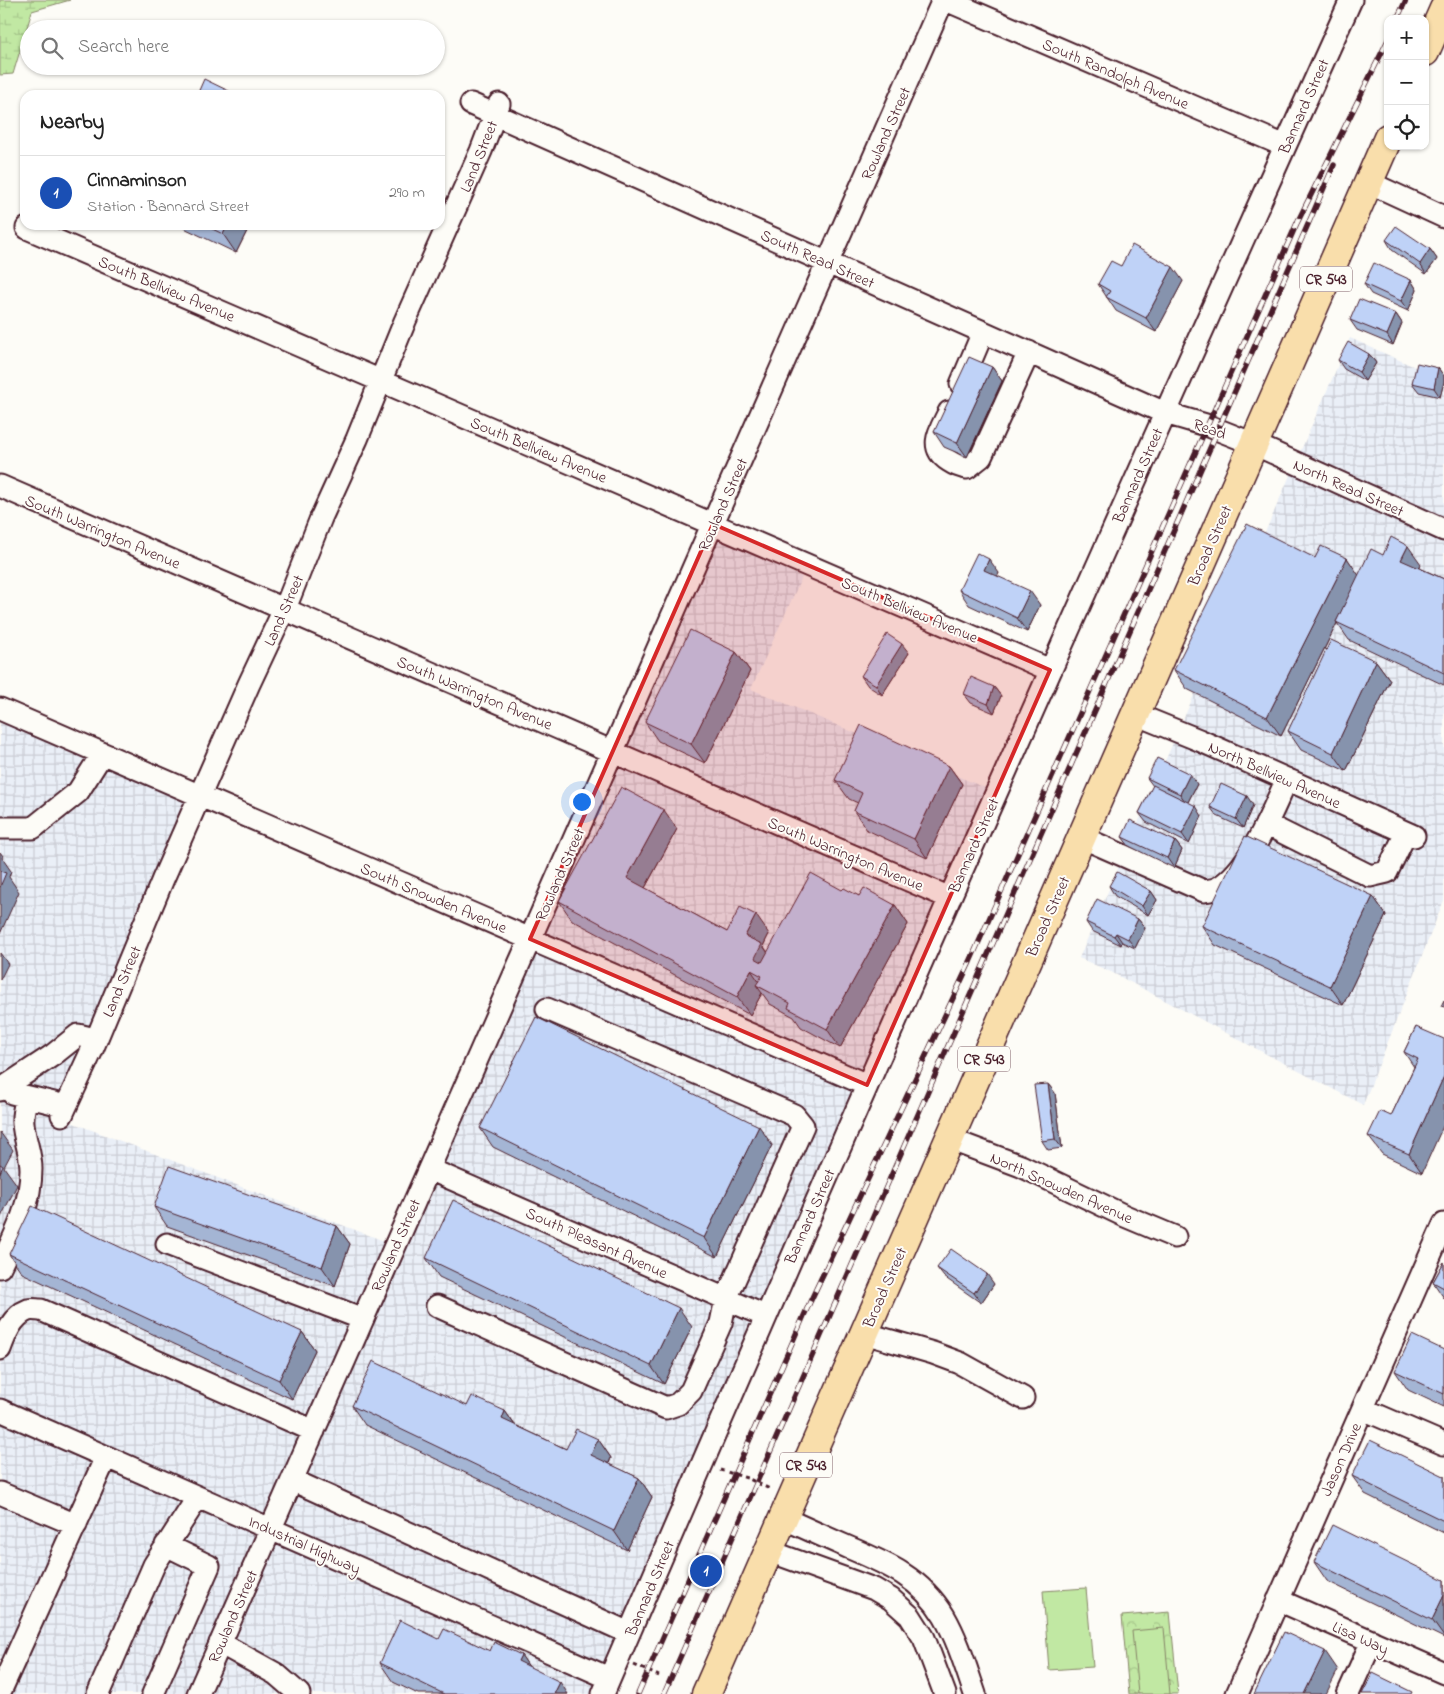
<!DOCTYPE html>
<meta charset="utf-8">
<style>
:root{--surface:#fff;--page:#f6f6f6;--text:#222;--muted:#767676;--line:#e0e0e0;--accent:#d93025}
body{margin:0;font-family:"Indie Flower",sans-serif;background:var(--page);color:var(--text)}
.controls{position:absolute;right:15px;top:15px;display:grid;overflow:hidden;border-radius:10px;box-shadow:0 1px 4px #0004}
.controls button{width:45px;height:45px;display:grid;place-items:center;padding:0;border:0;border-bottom:1px solid var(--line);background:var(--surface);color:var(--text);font:25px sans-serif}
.you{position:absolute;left:581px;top:801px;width:18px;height:18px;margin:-12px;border:4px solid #fff;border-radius:50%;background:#1a73e8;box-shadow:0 0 0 8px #1a73e833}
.badge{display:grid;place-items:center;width:32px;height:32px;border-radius:50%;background:var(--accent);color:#fff;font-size:16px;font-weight:700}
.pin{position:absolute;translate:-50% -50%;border:2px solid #fff;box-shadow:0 1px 5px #0006}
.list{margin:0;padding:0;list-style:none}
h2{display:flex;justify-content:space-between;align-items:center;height:65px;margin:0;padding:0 20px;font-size:21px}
h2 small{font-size:16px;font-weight:400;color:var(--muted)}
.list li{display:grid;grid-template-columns:32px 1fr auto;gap:15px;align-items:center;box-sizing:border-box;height:75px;padding:0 20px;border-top:1px solid var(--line)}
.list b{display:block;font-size:19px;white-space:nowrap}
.list p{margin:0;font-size:16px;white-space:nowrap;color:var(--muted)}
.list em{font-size:16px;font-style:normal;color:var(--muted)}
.icon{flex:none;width:28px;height:28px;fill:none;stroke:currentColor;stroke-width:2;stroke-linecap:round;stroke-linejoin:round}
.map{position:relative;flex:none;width:1444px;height:1694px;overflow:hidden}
.search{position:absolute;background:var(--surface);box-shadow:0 1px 4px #0004;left:20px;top:20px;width:425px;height:55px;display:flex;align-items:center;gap:12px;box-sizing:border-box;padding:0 18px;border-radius:28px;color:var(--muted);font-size:19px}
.panel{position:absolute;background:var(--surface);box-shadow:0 1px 4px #0004;left:20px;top:90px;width:425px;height:140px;border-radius:15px}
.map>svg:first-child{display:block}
</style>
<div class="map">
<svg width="1444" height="1694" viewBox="0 0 1444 1694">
<defs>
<pattern id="industrial-grid" width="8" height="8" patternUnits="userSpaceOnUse" patternTransform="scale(1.25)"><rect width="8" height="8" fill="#eaeff7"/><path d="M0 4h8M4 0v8" fill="none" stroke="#caccd4"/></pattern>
<pattern id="forest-crowns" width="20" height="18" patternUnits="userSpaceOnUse" patternTransform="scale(1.25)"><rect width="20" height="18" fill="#c1e8a3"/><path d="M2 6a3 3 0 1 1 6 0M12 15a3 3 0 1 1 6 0" fill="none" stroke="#a7c78c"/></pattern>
<pattern id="wetland-marsh" width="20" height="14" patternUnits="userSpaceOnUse" patternTransform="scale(1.25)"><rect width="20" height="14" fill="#c1e8a3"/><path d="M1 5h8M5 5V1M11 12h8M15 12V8" fill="none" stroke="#a7c78c"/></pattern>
</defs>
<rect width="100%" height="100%" fill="#fdfcf7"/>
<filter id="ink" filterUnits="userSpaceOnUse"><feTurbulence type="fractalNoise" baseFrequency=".02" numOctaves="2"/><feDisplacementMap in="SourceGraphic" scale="10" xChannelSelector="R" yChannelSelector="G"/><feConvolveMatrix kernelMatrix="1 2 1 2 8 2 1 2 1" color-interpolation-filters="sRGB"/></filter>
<g filter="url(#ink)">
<path fill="url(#industrial-grid)" d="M1350,338L1444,380V900L1363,1105L1111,972L1079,958Z
M710,534L802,577L751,689L988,789L847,1158L616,1694H0V721L200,805L68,1121L400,1247Z"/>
<path fill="url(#forest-crowns)" stroke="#868467" d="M1170,1612L1178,1694H1129L1122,1616Z"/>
<path fill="url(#wetland-marsh)" stroke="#868467" d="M0,0H70L32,11L13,74L0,75Z"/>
<path fill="#c1e8a3" stroke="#868467" d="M1086,1588L1093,1667L1049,1670L1043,1591Z
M1164,1628L1170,1694H1138L1132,1631Z"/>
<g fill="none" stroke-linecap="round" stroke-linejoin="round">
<g stroke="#4a1f2b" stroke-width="25">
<path id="minor" d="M946,0L1285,146
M471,104L1165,413L1206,425L1254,444L1444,530
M1368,182L1444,217
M27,228L1050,670
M961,384L983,332
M949,412C941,429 927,447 949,461C955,465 959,467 967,468L981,457L1029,352
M0,486L950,898
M0,709L867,1085
M1135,714L1199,740L1414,836
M1266,824L1370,876L1387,872L1406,833
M0,828H33L78,792L102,754
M1081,837L1204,891C1209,890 1215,890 1219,887C1250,869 1272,811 1287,779
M0,1090L53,1055L78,1035L95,1039
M12,1093L66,1106
M62,1115L92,1050L163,879L249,684L288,601L321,518L357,439L405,321L481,151L499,104
M949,1139L1021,1166L1125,1216L1175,1237
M429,1169L765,1316
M167,1244L363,1319
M0,1267C15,1235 31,1206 31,1169C31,1153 24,1139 23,1123C22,1114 25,1105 27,1097
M437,1306L666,1408L678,1404L691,1391L721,1323L726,1299L803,1126L794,1115L547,1009
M864,1333L933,1353L960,1363L1023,1398
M0,1349C5,1335 12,1316 28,1310C32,1309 37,1310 41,1310L314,1431
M1363,1409L1444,1444
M0,1410L609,1678
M292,1480L629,1633
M0,1493L76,1525
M783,1518C805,1528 827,1538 850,1548C888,1564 921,1578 944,1616C958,1640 966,1668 975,1694
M769,1551L874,1589L891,1599L910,1616L924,1638L945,1694
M1278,1600L1444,1673
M220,1643L276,1674L299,1694
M0,1692L106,1457
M98,1694L154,1565L198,1497
M153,1694L209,1566L166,1545
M198,1694L943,0
M603,1694C846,1127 1097,563 1351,0
M1237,1694L1444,1224
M1348,1694L1372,1641"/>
</g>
<g stroke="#4a1f2b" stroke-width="31">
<path id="major" d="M1425,52L1444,9
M706,1694L1388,138"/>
</g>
<path stroke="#4a1f2b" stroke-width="3" stroke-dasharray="4 4" stroke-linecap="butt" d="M720,1470L747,1478L772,1490
M634,1665L659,1676"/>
<use href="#minor" stroke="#fdfcf7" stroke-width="21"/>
<use href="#major" stroke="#f9deab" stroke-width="28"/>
<g stroke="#4a1f2b" stroke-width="5.5">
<path id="rail" d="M1397,19L1406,0
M638,1694L810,1302L970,962L1297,223L1388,40
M664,1694L1334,165"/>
</g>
<use href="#rail" stroke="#fdfcf7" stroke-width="4" stroke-dasharray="11" stroke-linecap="butt"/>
</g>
<path fill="#a4b5d4" stroke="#4a1f2b" d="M178,225H250L236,253Z
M1386,240L1430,249L1437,259L1426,274L1392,250Z
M1121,266L1183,281L1156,332L1116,311L1098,284Z
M1411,280L1417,290L1408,311L1371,294L1364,284Z
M1396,314L1402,323L1393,345L1357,330L1350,320Z
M1369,354L1376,363L1365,381L1344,369L1338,360Z
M992,367L1002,381L967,457L944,447L934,432Z
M1438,368L1444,376V382L1440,397L1419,392L1412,383Z
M1383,555L1421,564L1420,568L1444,579V685L1349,640L1337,623L1281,736L1187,689L1174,670L1315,558H1347L1358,575Z
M999,573L997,576L1040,605L1027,632L969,605L959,590Z
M736,652L750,671L705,763L658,741L645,722Z
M909,653L882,695L868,686L861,676Z
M1376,661L1390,680L1346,771L1301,750L1288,731Z
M994,687L1001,696L994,713L971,703L964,694Z
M949,766L962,784L927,858L867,830L854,811L858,803L849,799L835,780Z
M1147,778L1197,784L1188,802L1202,816L1189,844L1146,822L1139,813L1153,786Z
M1253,805L1243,828L1217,816L1210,807Z
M677,829L645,888L727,932L769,934L763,946L768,952L842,890L859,896L895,905L908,924L840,1048L801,1027L794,1017L770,1004L762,993L750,1015L572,920L559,901Z
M1122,837L1175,841L1182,850L1174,868L1129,846Z
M1109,886L1151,891L1157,900L1148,915L1115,896Z
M1373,896L1386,915L1343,1005L1215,945L1202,926Z
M1138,919L1145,928L1135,948L1122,942L1121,945L1092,931L1086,922Z
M1416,1027L1422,1173L1382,1154L1368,1136L1391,1116L1414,1067L1404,1052Z
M1048,1084L1055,1093L1062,1148L1048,1150L1042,1141Z
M480,1128L772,1145L717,1257L493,1147Z
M154,1207L337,1226L350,1244L335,1286L167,1226Z
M9,1254L302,1332L315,1350L292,1399L22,1273Z
M426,1258L692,1327L664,1384L439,1277Z
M1444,1262V1298L1433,1282Z
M937,1268L994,1284L981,1303L944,1277Z
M1444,1350V1407L1408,1390L1395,1371Z
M352,1406H467L505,1411L515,1425L566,1449L598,1439L611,1458L609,1464L639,1478L652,1497L627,1550L365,1425Z
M1352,1476H1444V1533L1365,1494Z
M1314,1562L1444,1580V1638L1327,1581Z
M439,1639L490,1651L521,1655L529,1667L568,1694H418L393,1682L380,1663Z"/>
<path fill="#8693ad" stroke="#4a1f2b" d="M228,225H250L236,253L223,234Z
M1430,249L1437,259L1426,274L1420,264Z
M1173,267L1183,281L1156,332L1146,318Z
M1411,280L1417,290L1408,311L1401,301Z
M1396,314L1402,323L1393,345L1387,335Z
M1369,354L1376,363L1365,381L1359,372Z
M992,367L1002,381L967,457L957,443Z
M1438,368L1444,376V382L1440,397L1434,388Z
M1408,546L1421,564L1415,578L1401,560Z
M1347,558L1360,577L1336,622L1337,623L1281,736L1267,717Z
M989,559L999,573L994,584L984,570Z
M1030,591L1040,605L1027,632L1017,618Z
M902,644L909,653L882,695L876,685Z
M736,652L750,671L705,763L691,744Z
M1376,661L1390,680L1346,771L1333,753Z
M994,687L1001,696L994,713L988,704Z
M949,766L962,784L927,858L914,839Z
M1190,774L1197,784L1187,804L1180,794Z
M1247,796L1253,805L1243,828L1236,819Z
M1196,806L1202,816L1189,844L1182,834Z
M664,810L677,829L640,897L627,878Z
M1175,841L1182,850L1174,868L1167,858Z
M0,852L3,856L2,858L11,871L9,877L19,892L0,934Z
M1151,891L1157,900L1148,915L1142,906Z
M1373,896L1386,915L1343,1005L1330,986Z
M895,905L908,924L840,1048L827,1029Z
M756,915L769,934L763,946L775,963L768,976L755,958L745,936Z
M1138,919L1145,928L1135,948L1128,939Z
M1116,933L1122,942L1121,945L1114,936Z
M0,953L8,964L0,980Z
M751,970L764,989L756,985L762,993L750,1015L737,997Z
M1444,1076V1124L1422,1173L1409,1154Z
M1048,1084L1055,1093L1062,1148L1055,1139Z
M759,1126L772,1145L717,1257L704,1238Z
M0,1132L13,1150L4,1167L17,1185L0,1219Z
M337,1226L350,1244L335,1286L322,1267Z
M987,1274L994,1284L981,1303L974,1293Z
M679,1308L692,1327L664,1384L651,1366Z
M302,1332L315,1350L292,1399L279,1380Z
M505,1411L518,1430L502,1419Z
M598,1439L611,1458L604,1474L591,1455Z
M639,1478L652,1497L627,1550L614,1531Z
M1444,1595V1637L1432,1620Z
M1325,1651L1338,1670L1326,1694H1304Z
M521,1655L534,1674L518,1661Z
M560,1682L568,1694H554Z"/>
<path fill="#bfd2f7" stroke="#4a1f2b" d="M204,79L237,95H197Z
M204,225H228L223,234Z
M1396,226L1430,249L1420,264L1386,240Z
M1132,245L1173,267L1146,318L1106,297L1110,291L1098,284L1111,261L1121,266Z
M1374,263L1411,280L1401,301L1364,284Z
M1359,299L1396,314L1387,335L1350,320Z
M1348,342L1369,354L1359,372L1338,360Z
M969,357L992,367L957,443L934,432Z
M1417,363L1438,368L1434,388L1412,383Z
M1247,524L1315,558L1321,546L1347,558L1267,717L1174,670Z
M1391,537L1408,546L1401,560L1444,579V673L1336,622L1371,549L1383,555Z
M977,553L989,559L984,570L1030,591L1017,618L959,590Z
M690,630L736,652L691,744L645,722Z
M887,634L902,644L876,685L861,676Z
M1331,640L1376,661L1333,753L1288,731Z
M971,677L994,687L988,704L964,694Z
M861,725L949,766L914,839L854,811L862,793L835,780Z
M1157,758L1190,774L1180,794L1147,778Z
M1221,784L1247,796L1236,819L1210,807Z
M1153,785L1196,806L1182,834L1139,813Z
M621,787L664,810L627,878L727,932L740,907L756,915L745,936L762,944L755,958L762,962L811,873L842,890L844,888L859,896L864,888L895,905L827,1029L788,1008L790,1003L756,985L762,976L751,970L737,997L559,901Z
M1130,820L1175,841L1167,858L1122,837Z
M1245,836L1373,896L1330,986L1202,926Z
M0,871L6,873L0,887Z
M1117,872L1151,891L1142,906L1109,886Z
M1097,899L1138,919L1128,939L1116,933L1114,936L1086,922Z
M1444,1000V1007L1441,1006Z
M536,1017L759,1126L704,1238L480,1128Z
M1416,1027L1444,1039V1076L1409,1154L1368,1136L1380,1111L1391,1116L1418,1059L1404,1052Z
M1048,1084L1055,1139L1042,1141L1034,1085Z
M0,1164L3,1166L0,1173Z
M169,1166L337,1226L322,1267L154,1207Z
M453,1200L679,1308L651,1366L426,1258Z
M32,1206L302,1332L279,1380L9,1254Z
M951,1249L987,1274L974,1293L937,1268Z
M1444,1262V1288L1433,1282Z
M1412,1335L1444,1350V1394L1395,1371Z
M373,1361L467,1406L472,1396L505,1411L502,1419L566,1449L576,1429L598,1439L591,1455L639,1478L614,1531L352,1406Z
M1370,1440L1444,1476V1521L1352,1476Z
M1332,1525L1444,1580V1595L1432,1620L1314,1562Z
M400,1620L439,1639L444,1629L490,1651L494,1642L521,1655L518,1661L560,1682L554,1694H444L380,1663Z
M1284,1632L1325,1651L1304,1694H1254Z
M1373,1673L1412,1692L1411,1694H1362Z"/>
</g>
<path fill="#d62828" fill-opacity="0.2" stroke="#d62828" stroke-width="4" stroke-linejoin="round" d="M713,524L1050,670L867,1085L530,939Z"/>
<g text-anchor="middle" stroke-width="4" stroke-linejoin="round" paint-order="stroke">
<g fill="#fdfcf7" stroke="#806168" stroke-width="1">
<rect x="1300" y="266.5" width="52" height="25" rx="4"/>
<rect x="958" y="1046.5" width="52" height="25" rx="4"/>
<rect x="780" y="1452.5" width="52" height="25" rx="4"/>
</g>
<g font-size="15" font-weight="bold" fill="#4a1f2b">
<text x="1326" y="284">CR 543</text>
<text x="984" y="1064">CR 543</text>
<text x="806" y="1470">CR 543</text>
</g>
<g font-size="16" fill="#4a1f2b" stroke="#fdfcf7">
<text transform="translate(1116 73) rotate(23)" y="6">South Randolph Avenue</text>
<text transform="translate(1303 106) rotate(-66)" y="6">Bannard Street</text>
<text transform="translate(885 133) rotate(-66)" y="6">Rowland Street</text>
<text transform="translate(478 156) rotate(-68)" y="6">Land Street</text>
<text transform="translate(818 258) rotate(24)" y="6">South Read Street</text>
<text transform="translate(167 288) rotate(23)" y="6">South Bellview Avenue</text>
<text transform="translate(1210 428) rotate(20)" y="6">Read</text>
<text transform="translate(539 449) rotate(23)" y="6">South Bellview Avenue</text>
<text transform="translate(1137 475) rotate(-66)" y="6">Bannard Street</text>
<text transform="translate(1349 487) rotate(24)" y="6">North Read Street</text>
<text transform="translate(722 504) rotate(-66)" y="6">Rowland Street</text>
<text transform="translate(103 531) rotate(23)" y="6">South Warrington Avenue</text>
<text transform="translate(1209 545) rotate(-66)" y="6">Broad Street</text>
<text transform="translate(910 609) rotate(23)" y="6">South Bellview Avenue</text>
<text transform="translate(283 610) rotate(-66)" y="6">Land Street</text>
<text transform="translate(475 692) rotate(23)" y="6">South Warrington Avenue</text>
<text transform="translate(1275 774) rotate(24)" y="6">North Bellview Avenue</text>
<text transform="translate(973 845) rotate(-66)" y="6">Bannard Street</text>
<text transform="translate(846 853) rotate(23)" y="6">South Warrington Avenue</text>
<text transform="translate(559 874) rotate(-66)" y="6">Rowland Street</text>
<text transform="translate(434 897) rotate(23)" y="6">South Snowden Avenue</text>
<text transform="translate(1047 916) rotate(-66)" y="6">Broad Street</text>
<text transform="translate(121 981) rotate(-67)" y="6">Land Street</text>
<text transform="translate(1062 1187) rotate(24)" y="6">North Snowden Avenue</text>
<text transform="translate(809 1216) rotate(-66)" y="6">Bannard Street</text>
<text transform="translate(597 1242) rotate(24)" y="6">South Pleasant Avenue</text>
<text transform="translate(395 1245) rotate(-66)" y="6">Rowland Street</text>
<text transform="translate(884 1287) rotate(-66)" y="6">Broad Street</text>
<text transform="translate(1340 1459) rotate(-66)" y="6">Jason Drive</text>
<text transform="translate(305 1544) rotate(24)" y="6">Industrial Highway</text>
<text transform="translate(649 1588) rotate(-67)" y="6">Bannard Street</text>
<text transform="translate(232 1616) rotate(-66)" y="6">Rowland Street</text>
<text transform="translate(1361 1637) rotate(24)" y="6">Lisa Way</text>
</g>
</g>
</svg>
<div class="controls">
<button>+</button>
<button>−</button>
<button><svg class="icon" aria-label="locate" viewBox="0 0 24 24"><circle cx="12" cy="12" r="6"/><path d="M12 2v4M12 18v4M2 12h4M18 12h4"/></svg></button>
</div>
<div class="you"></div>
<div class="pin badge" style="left:706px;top:1571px;background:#1a4fb4">1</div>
<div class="search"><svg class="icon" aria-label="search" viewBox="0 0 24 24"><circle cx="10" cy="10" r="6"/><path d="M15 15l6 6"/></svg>Search here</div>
<section class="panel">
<h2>Nearby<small></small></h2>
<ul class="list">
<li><span class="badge" style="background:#1a4fb4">1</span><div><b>Cinnaminson</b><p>Station · Bannard Street</p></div><em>290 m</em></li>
</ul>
</section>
</div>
